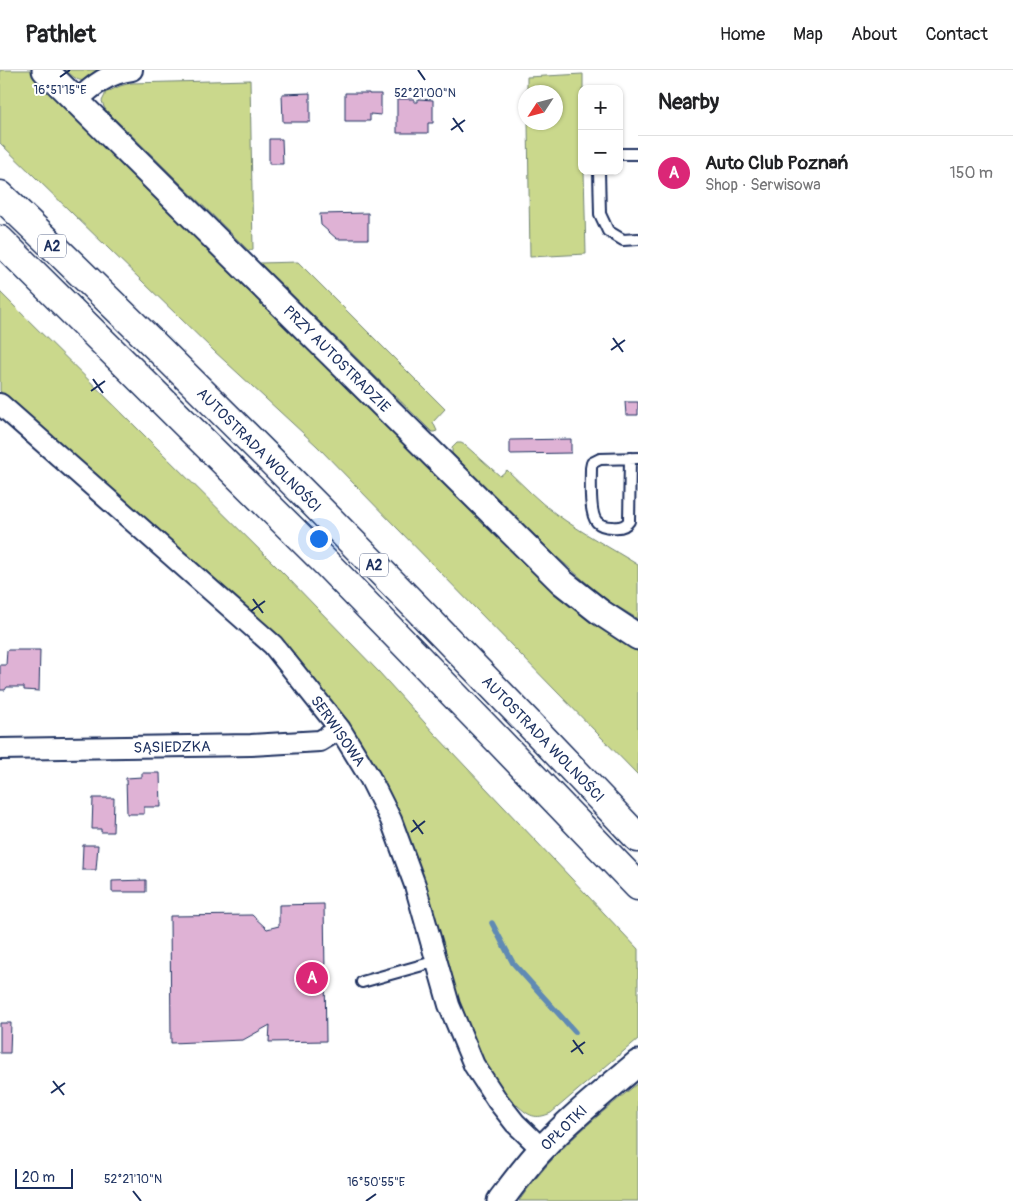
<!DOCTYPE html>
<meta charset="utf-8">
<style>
:root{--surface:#fff;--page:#f2f2f2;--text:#202124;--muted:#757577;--line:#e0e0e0;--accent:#db2777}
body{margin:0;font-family:Pangolin,sans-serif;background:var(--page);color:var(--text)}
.controls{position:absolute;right:15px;top:15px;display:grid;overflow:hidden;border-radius:10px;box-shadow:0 1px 4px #0004}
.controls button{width:45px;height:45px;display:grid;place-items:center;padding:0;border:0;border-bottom:1px solid var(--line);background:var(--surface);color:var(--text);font:25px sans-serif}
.compass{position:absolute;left:518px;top:15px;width:45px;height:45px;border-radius:50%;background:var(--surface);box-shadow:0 1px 4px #0004;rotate:234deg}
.scale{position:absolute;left:15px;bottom:12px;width:58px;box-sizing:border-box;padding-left:5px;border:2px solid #1b2f5e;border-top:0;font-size:14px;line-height:18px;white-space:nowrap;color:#1b2f5e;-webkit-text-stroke:4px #fff;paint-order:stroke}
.you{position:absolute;left:318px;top:468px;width:18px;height:18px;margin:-12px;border:4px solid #fff;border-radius:50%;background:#1a73e8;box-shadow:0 0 0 8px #1a73e833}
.badge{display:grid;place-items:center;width:32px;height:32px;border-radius:50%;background:var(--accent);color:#fff;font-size:16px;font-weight:700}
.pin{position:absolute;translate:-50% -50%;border:2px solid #fff;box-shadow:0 1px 5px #0006}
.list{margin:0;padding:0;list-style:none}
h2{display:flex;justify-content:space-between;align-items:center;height:65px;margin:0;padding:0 20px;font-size:21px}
h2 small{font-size:16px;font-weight:400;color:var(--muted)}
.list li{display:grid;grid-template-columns:32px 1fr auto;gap:15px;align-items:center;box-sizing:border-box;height:75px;padding:0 20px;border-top:1px solid var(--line)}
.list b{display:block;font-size:19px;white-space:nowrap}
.list p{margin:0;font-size:16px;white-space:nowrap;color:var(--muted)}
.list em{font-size:16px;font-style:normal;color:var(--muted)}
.map{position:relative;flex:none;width:638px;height:1131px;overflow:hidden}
header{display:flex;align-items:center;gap:30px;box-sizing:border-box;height:70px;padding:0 25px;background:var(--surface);border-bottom:1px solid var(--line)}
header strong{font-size:24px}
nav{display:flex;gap:28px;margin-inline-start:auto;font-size:18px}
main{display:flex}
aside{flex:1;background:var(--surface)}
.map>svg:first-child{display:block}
</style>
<header>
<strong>Pathlet</strong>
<nav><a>Home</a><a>Map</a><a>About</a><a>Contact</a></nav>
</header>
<main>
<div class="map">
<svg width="638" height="1131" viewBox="0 0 638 1131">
<rect width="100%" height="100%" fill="#fff"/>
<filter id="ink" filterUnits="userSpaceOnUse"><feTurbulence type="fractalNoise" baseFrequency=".02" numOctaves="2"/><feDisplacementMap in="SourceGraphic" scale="10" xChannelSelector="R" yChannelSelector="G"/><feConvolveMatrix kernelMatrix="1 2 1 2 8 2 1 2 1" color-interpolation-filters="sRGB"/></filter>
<g filter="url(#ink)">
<path fill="#cad88c" stroke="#728475" d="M0,0H31L558,520L638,578V705L317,376L214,281L0,73Z
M66,0H100C84,14 80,14 66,0Z
M583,4V19H582V101H584L586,184L530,187L528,53L556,52V22H527V7Z
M250,10L253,179L249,181L106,40L104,37L102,31L105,25V23L120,16L131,13Z
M298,192L445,339L433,352L437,361L434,362H432L260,193Z
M0,222L286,506L379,602L434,663L638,879V969L551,1043C535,1050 529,1046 517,1035L514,1037L493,1007L484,992L477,978L463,945L456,924L434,845L418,796L336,638L278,567L169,469L0,321Z
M457,373H461L465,375L500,406L507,400C523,415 538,431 556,444C582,463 611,478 638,495V549L610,532L590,516L556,486L452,383V378Z
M638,1013V1131H519C537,1105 558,1082 581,1061C599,1044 619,1029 638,1013Z"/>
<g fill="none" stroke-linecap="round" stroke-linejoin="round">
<path stroke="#608ab4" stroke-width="5.5" d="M492,853L513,893L575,962"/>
</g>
<path fill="#dfb2d5" stroke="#1b2f5e" d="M310,23V52H283L282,24Z
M345,23H369V24H381V45L370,44V51H345Z
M397,29H414V32H418V29L433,30V53H428V63H397Z
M269,69H282L283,94H269Z
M368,143V169H337L321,155L320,144Z
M625,332H638V345H626Z
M571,369V383L510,384V370Z
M7,580H40L39,621L24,620V617H7L5,620H0V595H6Z
M142,703H160L161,737H144V744H127L126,708L142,707Z
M93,728H114L113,762H101V759H92Z
M83,775H98L96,800H82Z
M146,810V822H112V811Z
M324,834L326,971L269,972L270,955L243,970L171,973L170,846L252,845L267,859L279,856V835Z
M0,953H11L10,983H0Z"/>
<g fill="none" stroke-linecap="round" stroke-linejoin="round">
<g stroke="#1b2f5e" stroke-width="14">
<path id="service" d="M619,84H638
M599,101L600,144L608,161L623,170L638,169
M630,388L629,451C625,457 619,458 612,457C607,457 601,456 597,452C589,444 591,410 591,398L592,393L600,389L638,388
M362,912L437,891"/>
</g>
<g stroke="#1b2f5e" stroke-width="24">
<path id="minor" d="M77,31C93,15 109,3 132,0
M0,334L273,575L340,659L370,708L391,750L415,815L449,935L474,995L497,1030L515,1053L542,1079
M0,679L251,675L320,671L340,659"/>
</g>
<g stroke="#1b2f5e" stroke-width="29">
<path id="tertiary" d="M45,0L562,512L600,542L638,567
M500,1131C513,1114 526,1096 541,1080C570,1048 605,1021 638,993"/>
</g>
<g stroke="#1b2f5e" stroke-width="31">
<path id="motorway" d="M0,125C218,334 431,549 638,768
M0,170L326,493L496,668L638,816"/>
</g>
<use href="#service" stroke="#fff" stroke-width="10"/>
<use href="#minor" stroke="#fff" stroke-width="20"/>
<use href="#tertiary" stroke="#fff" stroke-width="25"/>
<use href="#motorway" stroke="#fff" stroke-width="28"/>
</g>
</g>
<path fill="none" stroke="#1b2f5e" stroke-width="2" d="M418,0L425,10M60,7L70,0M453,48L463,62M451,60L465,50M613,268L623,282M611,280L625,270M93,309L103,323M91,321L105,311M253,529L263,543M251,541L265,531M413,750L423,764M411,762L425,751M573,970L583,984M571,982L585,972M53,1011L64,1025M51,1023L65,1013M133,1121L141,1131M366,1131L376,1124"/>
<g text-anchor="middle" stroke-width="4" stroke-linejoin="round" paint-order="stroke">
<g fill="#fff" stroke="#5f6d8e" stroke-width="1">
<rect x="38" y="164.5" width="28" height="23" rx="4"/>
<rect x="360" y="483.5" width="28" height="23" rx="4"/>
</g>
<g font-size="14" font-weight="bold" fill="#1b2f5e">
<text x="52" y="181">A2</text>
<text x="374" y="500">A2</text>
</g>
<g font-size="15" fill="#1b2f5e" stroke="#fff">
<text transform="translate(337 289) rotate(45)" y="5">PRZY AUTOSTRADZIE</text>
<text transform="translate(259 380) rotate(45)" y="5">AUTOSTRADA WOLNOŚCI</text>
<text transform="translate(338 661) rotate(55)" y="5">SERWISOWA</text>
<text transform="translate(543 669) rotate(46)" y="5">AUTOSTRADA WOLNOŚCI</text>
<text transform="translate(172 677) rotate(-1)" y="5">SĄSIEDZKA</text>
<text transform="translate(564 1058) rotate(-44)" y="5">OPŁOTKI</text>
</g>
</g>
<g font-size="12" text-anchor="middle" fill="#1b2f5e" stroke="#fff" stroke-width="4" stroke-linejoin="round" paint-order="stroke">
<text x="60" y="24">16°51'15"E</text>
<text x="425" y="27">52°21'00"N</text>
<text x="133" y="1113">52°21'10"N</text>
<text x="376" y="1116">16°50'55"E</text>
</g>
</svg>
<div class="controls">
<button>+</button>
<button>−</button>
</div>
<svg class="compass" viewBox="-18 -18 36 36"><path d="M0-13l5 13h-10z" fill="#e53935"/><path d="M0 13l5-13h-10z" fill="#757577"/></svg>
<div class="scale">20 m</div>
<div class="you"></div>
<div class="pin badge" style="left:312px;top:908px">A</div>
</div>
<aside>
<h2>Nearby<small></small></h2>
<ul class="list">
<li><span class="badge">A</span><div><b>Auto Club Poznań</b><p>Shop · Serwisowa</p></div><em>150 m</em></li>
</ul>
</aside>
</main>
